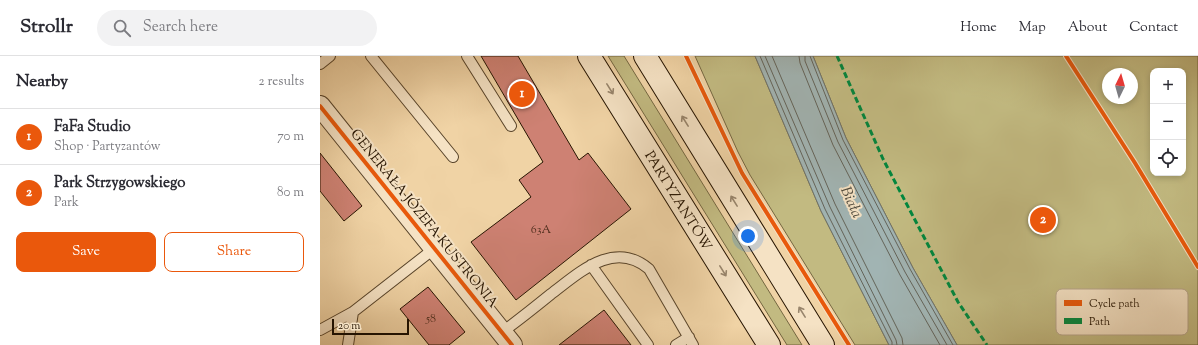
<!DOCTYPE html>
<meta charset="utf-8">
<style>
:root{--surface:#fff;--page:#f2f2f3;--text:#2b2b33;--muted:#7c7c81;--line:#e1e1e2;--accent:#ea580c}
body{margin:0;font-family:"Sorts Mill Goudy",serif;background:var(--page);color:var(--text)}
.controls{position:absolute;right:12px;top:12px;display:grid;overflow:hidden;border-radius:8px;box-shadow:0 2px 6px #0003}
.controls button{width:36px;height:36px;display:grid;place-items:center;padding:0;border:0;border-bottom:1px solid var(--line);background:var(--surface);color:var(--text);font:20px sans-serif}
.compass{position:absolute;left:782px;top:12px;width:36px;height:36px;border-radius:50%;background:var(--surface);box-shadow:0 2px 6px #0003;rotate:5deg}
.scale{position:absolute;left:12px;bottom:10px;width:77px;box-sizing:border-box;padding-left:4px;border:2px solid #261401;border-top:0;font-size:11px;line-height:14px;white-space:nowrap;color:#261401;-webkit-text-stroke:3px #f5e2c4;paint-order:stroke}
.you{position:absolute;left:428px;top:180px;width:14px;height:14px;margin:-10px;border:3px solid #fff;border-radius:50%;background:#1a73e8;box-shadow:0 0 0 6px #1a73e833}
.badge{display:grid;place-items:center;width:26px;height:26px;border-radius:50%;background:var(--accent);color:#fff;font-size:13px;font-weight:700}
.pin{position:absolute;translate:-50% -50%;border:2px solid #fff;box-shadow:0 1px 4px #0006}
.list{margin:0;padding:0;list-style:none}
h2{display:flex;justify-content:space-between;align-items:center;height:52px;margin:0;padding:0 16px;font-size:17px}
h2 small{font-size:13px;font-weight:400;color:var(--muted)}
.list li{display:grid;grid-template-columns:26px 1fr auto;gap:12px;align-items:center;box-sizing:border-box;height:56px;padding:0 16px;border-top:1px solid var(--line)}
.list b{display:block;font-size:15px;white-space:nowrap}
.list p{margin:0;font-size:13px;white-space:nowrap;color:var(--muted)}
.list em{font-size:13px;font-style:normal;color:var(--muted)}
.actions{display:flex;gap:8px;padding:12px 16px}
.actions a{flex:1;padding:9px 0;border:1px solid var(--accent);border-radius:8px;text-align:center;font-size:14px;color:var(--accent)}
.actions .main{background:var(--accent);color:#fff}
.icon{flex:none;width:22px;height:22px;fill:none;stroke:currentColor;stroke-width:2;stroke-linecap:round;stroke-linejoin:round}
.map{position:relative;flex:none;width:878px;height:289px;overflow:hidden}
header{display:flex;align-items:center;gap:24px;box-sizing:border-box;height:56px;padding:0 20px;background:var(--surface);border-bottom:1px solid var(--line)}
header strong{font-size:19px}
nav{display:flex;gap:22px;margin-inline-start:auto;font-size:14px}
.search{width:280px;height:36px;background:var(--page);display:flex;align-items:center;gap:10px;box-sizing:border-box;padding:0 14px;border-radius:22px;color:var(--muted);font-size:15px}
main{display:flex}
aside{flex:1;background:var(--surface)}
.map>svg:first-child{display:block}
</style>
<header>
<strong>Strollr</strong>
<div class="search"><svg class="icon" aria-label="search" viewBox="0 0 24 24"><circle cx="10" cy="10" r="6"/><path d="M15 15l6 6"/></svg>Search here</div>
<nav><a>Home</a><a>Map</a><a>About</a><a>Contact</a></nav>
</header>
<main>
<aside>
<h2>Nearby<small>2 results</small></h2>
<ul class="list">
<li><span class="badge">1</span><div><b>FaFa Studio</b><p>Shop · Partyzantów</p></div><em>70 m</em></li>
<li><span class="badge">2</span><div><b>Park Strzygowskiego</b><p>Park</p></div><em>80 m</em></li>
</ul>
<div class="actions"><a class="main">Save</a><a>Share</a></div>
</aside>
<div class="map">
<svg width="878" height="289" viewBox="0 0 878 289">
<rect width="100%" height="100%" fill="#f0d3a5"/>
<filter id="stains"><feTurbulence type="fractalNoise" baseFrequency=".005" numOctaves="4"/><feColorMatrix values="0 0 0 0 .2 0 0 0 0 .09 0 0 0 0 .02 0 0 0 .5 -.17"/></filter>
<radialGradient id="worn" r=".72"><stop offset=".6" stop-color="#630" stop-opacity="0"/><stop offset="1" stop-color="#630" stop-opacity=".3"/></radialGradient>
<path fill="#c2ba81" stroke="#746741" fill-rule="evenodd" d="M288,0H304L482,289H467Z
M375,0H435L501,155L569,289H535L430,119L418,96Z
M493,0H878V289H637L593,212L526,82ZM833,15H863V117H833ZM788,18H812V42H788Z"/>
<path fill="#a1b4b3" stroke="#70746c" d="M435,0H493L526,82L593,212L637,289H569L501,155Z"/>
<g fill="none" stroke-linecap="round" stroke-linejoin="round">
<path stroke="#64645a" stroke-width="1" d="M440,0L505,153L572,286V289
M445,0L510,151L576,284L577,289
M452,0L515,148L582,282L583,289
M479,0L480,7L513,89L580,219L620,289
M485,0V5L518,86L585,216L627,289
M490,0L523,84L590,213L633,289"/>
</g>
<path fill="#ce8173" stroke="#261401" d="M161,0H198L259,104L268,97L311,153L196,244L151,186L211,141L199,124L223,106Z
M0,97L42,150L24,165L0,135Z
M108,231L145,276L129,289H109L80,253Z
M284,254L311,289H239Z"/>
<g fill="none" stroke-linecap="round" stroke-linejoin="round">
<g stroke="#58442a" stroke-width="12">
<path id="service" d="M51,0L133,101
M147,0L191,70
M0,8L10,0
M271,209L328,289
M0,274L33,256L115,192
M182,276C199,264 215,251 231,238C259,217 294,183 329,213L373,289
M28,289L33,256
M356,289L369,281"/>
</g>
<g stroke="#58442a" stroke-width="22">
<path id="minor" d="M0,50L192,289"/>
</g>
<g stroke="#261401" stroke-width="24">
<g id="secondary">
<path id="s1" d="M269,0L449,289"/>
<path d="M325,0L503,289"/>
</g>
</g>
<use href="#service" stroke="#f5e2c4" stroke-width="10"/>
<use href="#minor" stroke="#f5e2c4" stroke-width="20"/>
<use href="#secondary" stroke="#f5e2c4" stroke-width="22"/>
<path stroke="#00873e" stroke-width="3" stroke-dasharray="6 3" stroke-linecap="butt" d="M517,0L563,103L638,246L667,289"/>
<g stroke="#f5e2c4" stroke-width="6">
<path id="cycleway" d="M366,0L422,117L529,289
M746,0L815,107L878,211
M0,50L192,289"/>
</g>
<use href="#cycleway" stroke="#e8590c" stroke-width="4"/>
</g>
<defs><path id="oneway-shaft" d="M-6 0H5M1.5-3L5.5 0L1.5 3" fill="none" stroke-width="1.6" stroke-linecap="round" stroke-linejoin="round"/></defs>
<g stroke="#98856c">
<use href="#oneway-shaft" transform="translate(290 33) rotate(58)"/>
<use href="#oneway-shaft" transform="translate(365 65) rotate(-122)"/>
<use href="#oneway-shaft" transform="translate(414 145) rotate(-122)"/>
<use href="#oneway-shaft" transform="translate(403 215) rotate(58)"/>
<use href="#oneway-shaft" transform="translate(482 256) rotate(-122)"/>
</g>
<g text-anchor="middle" stroke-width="4" stroke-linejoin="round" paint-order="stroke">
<g font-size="12" fill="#502f1e">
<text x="221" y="177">63A</text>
<text x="111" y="266">58</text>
</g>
<g font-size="14" fill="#261401" stroke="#f5e2c4">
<text dy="5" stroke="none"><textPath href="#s1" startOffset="170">PARTYZANTÓW</textPath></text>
<text transform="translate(105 162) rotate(51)" y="5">GENERAŁA JÓZEFA KUSTRONIA</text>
</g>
<g font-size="15" font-style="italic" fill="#514c3f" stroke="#f5e2c4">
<text transform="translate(532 146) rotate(66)" y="5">Biała</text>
</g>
</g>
<rect x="736" y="233" width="132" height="46" rx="6" fill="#f5e2c4" stroke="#b7a48a" stroke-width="1"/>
<rect x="744" y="244" width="18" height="6" fill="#e8590c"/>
<rect x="744" y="262" width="18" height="6" fill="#00873e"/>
<g font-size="11" fill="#261401">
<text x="769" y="251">Cycle path</text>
<text x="769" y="269">Path</text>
</g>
<rect width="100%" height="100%" filter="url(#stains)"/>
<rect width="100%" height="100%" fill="url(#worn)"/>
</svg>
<div class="controls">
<button>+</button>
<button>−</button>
<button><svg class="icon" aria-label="locate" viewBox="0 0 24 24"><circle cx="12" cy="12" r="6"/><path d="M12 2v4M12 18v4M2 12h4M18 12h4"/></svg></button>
</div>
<svg class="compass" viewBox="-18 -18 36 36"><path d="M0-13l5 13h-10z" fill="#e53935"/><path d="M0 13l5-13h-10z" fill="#7c7c81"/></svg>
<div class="scale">20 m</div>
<div class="you"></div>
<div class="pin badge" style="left:202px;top:38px">1</div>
<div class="pin badge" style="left:723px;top:164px">2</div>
</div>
</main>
